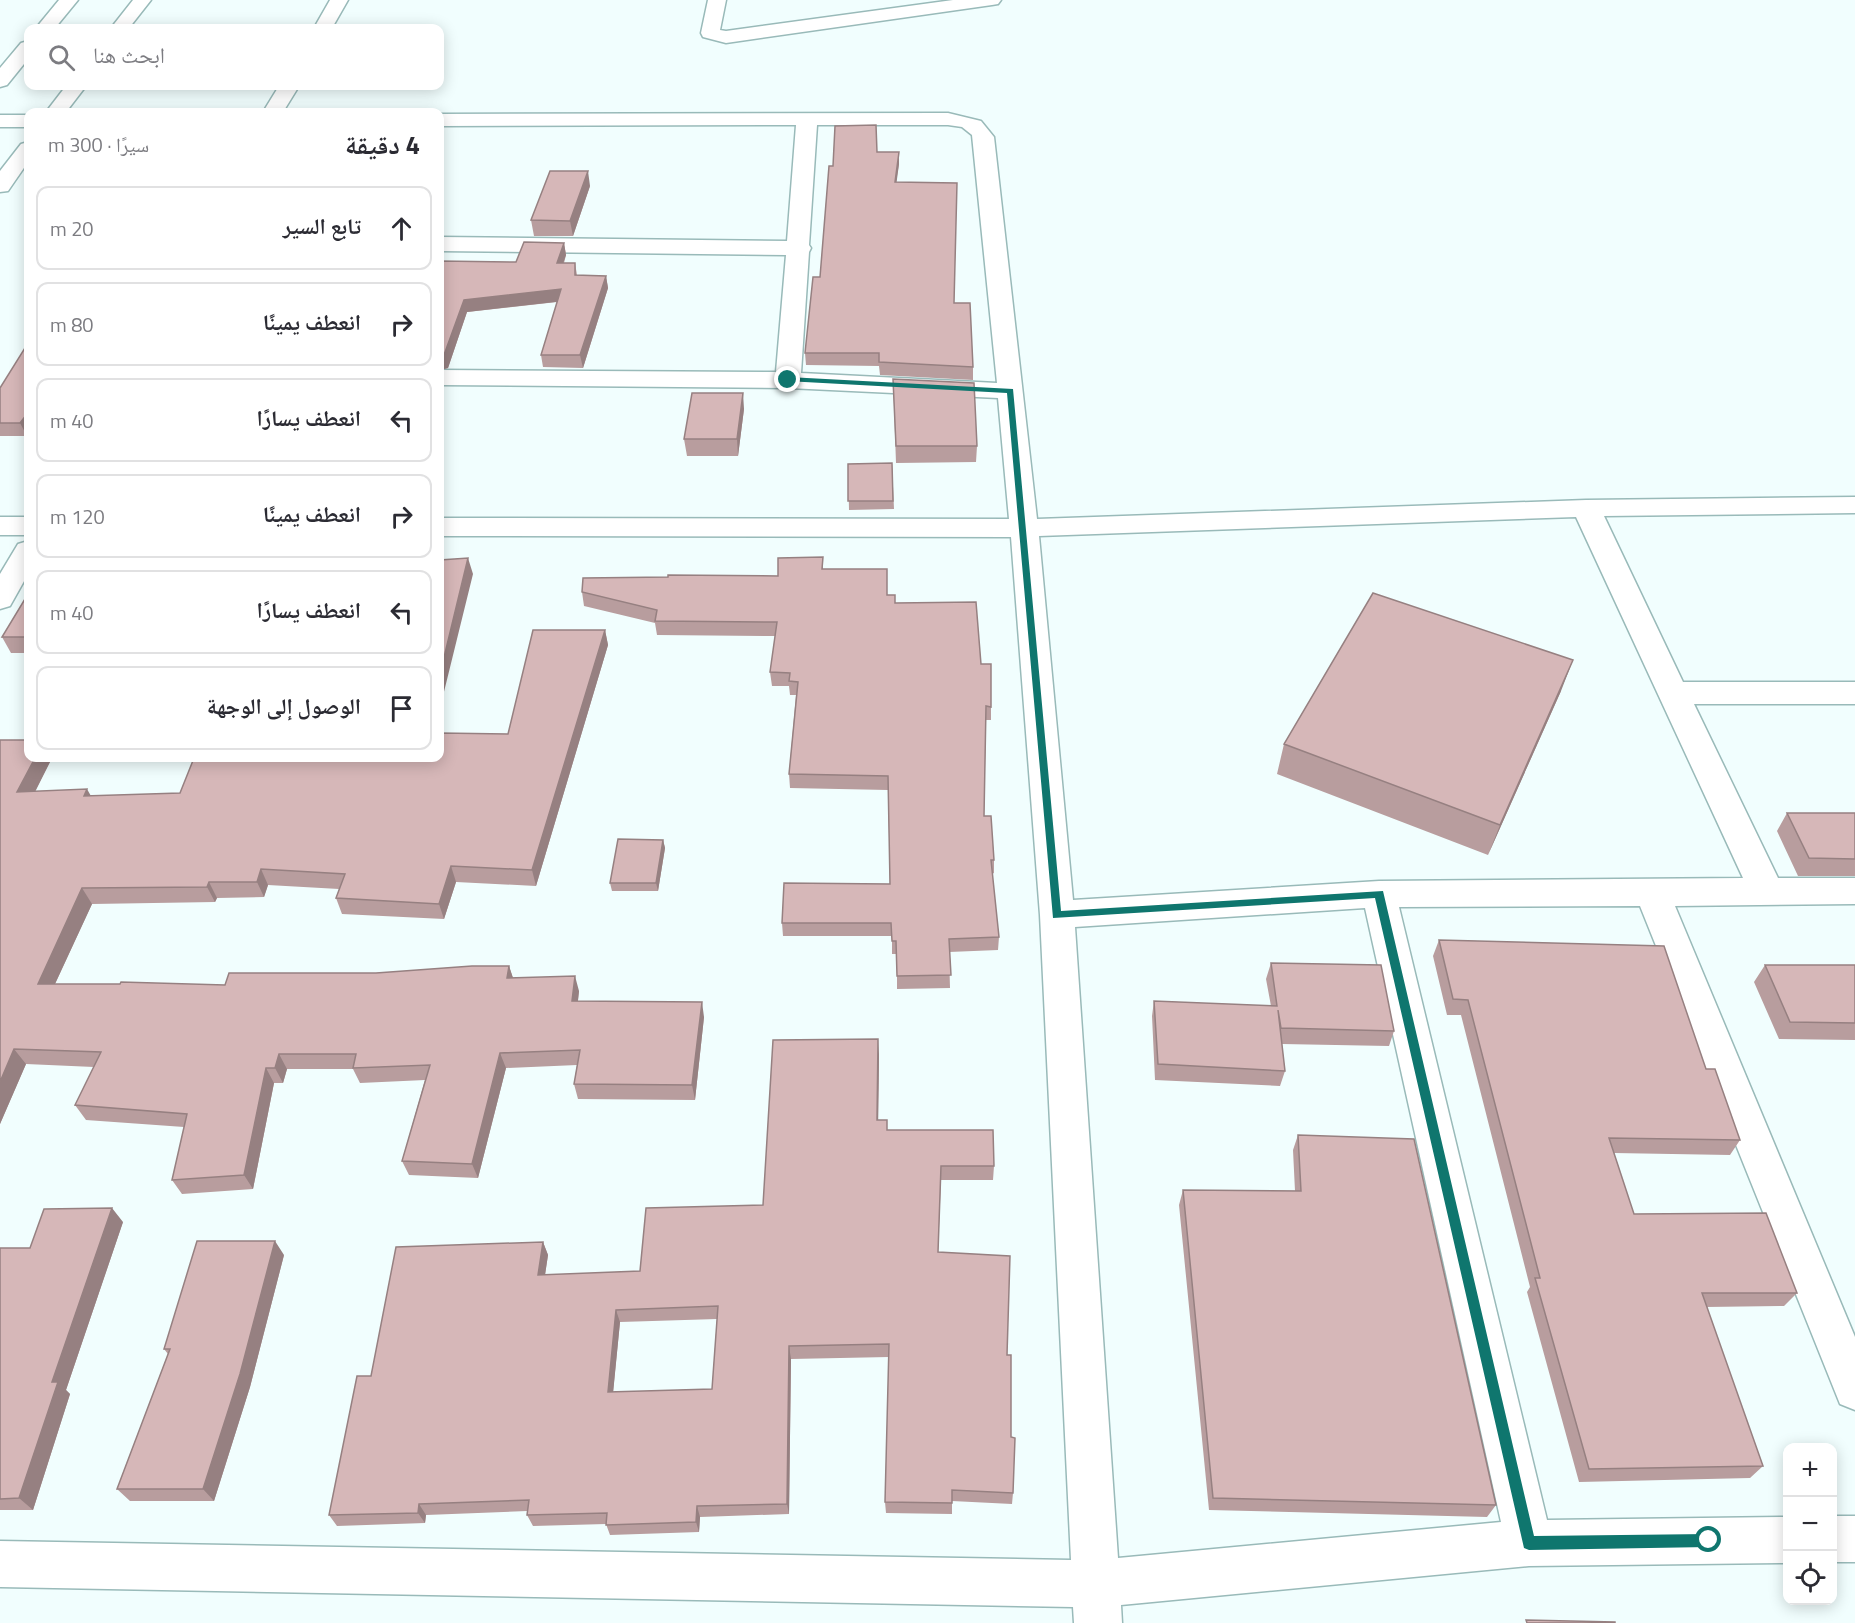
<!DOCTYPE html>
<html lang="ar">
<meta charset="utf-8">
<style>
:root{--surface:#fff;--page:#f2f2f3;--text:#2b2b33;--muted:#7c7c81;--line:#e1e1e2}
body{margin:0;font-family:"Titillium Web","Noto Naskh Arabic",sans-serif;background:var(--page);color:var(--text);direction:rtl}
.controls{position:absolute;right:18px;bottom:18px;display:grid;overflow:hidden;border-radius:12px;box-shadow:0 3px 15px #0003}
.controls button{width:54px;height:54px;display:grid;place-items:center;padding:0;border:0;border-bottom:2px solid var(--line);background:var(--surface);color:var(--text);font:30px sans-serif}
.stop{position:absolute;width:18px;height:18px;margin:-14px;border:4px solid #0f766e;border-radius:50%;background:#fff}
.stop.end{background:#0f766e;border-color:#fff;box-shadow:0 2px 6px #0008}
.list{margin:0;padding:0;list-style:none}
h2{display:flex;justify-content:space-between;align-items:center;height:78px;margin:0;padding:0 24px;font-size:26px}
h2 small{font-size:20px;font-weight:400;color:var(--muted)}
.list li{display:grid;grid-template-columns:39px 1fr auto;gap:18px;align-items:center;box-sizing:border-box;height:84px;margin:0 12px 12px;padding:0 12px;border:2px solid var(--line);border-radius:12px}
.list b{display:block;font-size:22px;white-space:nowrap}
.list em{font-size:20px;font-style:normal;color:var(--muted)}
.icon{flex:none;width:33px;height:33px;fill:none;stroke:currentColor;stroke-width:2;stroke-linecap:round;stroke-linejoin:round}
.map{position:relative;flex:none;width:1855px;height:1623px;overflow:hidden;direction:ltr}
.search{position:absolute;background:var(--surface);box-shadow:0 3px 15px #0003;left:24px;top:24px;width:420px;height:66px;display:flex;align-items:center;gap:15px;box-sizing:border-box;padding:0 21px;border-radius:12px;color:var(--muted);font-size:22px}
.panel{position:absolute;background:var(--surface);box-shadow:0 3px 15px #0003;left:24px;top:108px;width:420px;height:654px;border-radius:12px;direction:rtl}
.map>svg:first-child{display:block}
</style>
<div class="map">
<svg width="1855" height="1623" viewBox="0 0 1855 1623">
<rect width="100%" height="100%" fill="#f1fefe"/>
<g fill="none" stroke-linecap="round" stroke-linejoin="round">
<g stroke="#99bab9" stroke-width="3">
<path id="minor" d="M59,0H78L55,28H36Z
M133,0H151L129,28H111Z
M330,0H348L332,28H314Z
M708,0H726L720,30L726,31L953,0H1001L998,4L992,5L726,43L703,37L701,33Z
M28,41V59L7,85L0,87V68L21,43Z
M66,86H86L66,112H46Z
M279,86H299L283,112H263Z
M948,113L981,121L994,137L1037,519L1586,500L1855,497V513L1604,516L1683,682H1855V704H1694L1778,878H1855V904L1675,906L1855,1337V1410L1840,1404L1640,906L1399,907L1547,1520L1788,1517V1563L1529,1566L1121,1605L1122,1623H1074L1073,1607L0,1587V1541L1071,1560L1040,915L1011,537L440,536V518L1009,519L998,398L788,388L440,385V370L776,372L786,255L440,251V237L787,241L796,125L440,126V114ZM817,125H948L962,127L972,135L997,383L801,373L809,252L811,248L809,245ZM1576,517L1743,878L1379,881L1073,900L1039,536ZM1365,908L1501,1522L1118,1558L1075,927Z
M0,115H28V127H0Z
M28,142V162L8,191L0,192V171L21,144Z
M0,517H28V535H0Z
M28,541V574L10,606L0,609V574L18,544Z
M1832,1516H1855V1562H1832Z"/>
</g>
<use href="#minor" fill="#fff" fill-rule="evenodd"/>
</g>
<path fill="#b89d9e" fill-rule="evenodd" d="M877,152L899,164L896,182L954,303L973,367V380L880,375L879,366L806,365L805,353L820,277L833,166Z
M590,186L573,236H534L531,220Z
M564,243L566,255L564,263H575L577,275L606,276L608,288L583,368L543,367L541,355L557,302L467,312L448,368L440,370V261L516,262Z
M28,343V433L27,436H0V388Z
M893,379L977,446L976,462L896,463Z
M744,409L738,456H687L684,439Z
M892,463L894,509L849,510L848,464Z
M823,557V569L887,595L895,603L981,664L991,707V720H986L984,816L994,860V873L992,874L999,937L998,950L949,952L950,988L897,989V954H892V936H783L782,923L890,884L888,790L790,788L789,774L796,695H790L789,686H772L770,672L775,636L657,635L655,623L584,606L582,592L778,576Z
M28,594V653H11L2,637Z
M605,630L608,645L536,886L456,882L444,919L342,914L336,898L339,889L268,885L264,897L217,898L215,902L92,904L55,984L225,985L376,973L509,966L513,978L579,991L578,1001L704,1017L695,1100L578,1099L574,1084L577,1065L506,1068L478,1178L409,1175L402,1161L425,1080L360,1083L353,1069H287L283,1083H274L253,1189L182,1194L172,1180L184,1127L86,1120L75,1105L94,1067L26,1064L0,1124V740L52,758L35,791L91,796L180,793L508,734Z
M1561,691L1488,855L1277,774L1284,744Z
M1787,813H1855V876H1798L1777,831Z
M663,840L665,848L658,891H612L610,883Z
M1439,940L1706,1069L1740,1140L1730,1155L1614,1153L1634,1214L1797,1293L1784,1306L1706,1307L1763,1466L1750,1478L1579,1482L1527,1292L1530,1287L1461,1015H1447L1433,956Z
M1271,963L1394,1031L1389,1046L1282,1044L1285,1071L1280,1086L1155,1080L1152,1016L1154,1001L1271,1006L1266,979Z
M1765,965H1855V1040L1779,1039L1754,982Z
M879,1054L878,1120L887,1130L994,1166L993,1180H941L938,1252L1007,1355L1013,1493L1012,1504L952,1501V1514L886,1513L885,1502L889,1357L791,1359L789,1514L700,1517L699,1532L610,1535L606,1524L533,1526L527,1515V1511L426,1515L425,1523L337,1526L329,1515L371,1376L543,1242L548,1255L545,1275L640,1271L763,1205ZM717,1319L712,1389L613,1392L620,1322Z
M1298,1135L1496,1505L1487,1517L1209,1510L1179,1205L1183,1190L1295,1191L1293,1150Z
M123,1222L66,1390L70,1394L33,1510H0V1248H30Z
M284,1255L250,1387L214,1501H130L117,1489L168,1354L164,1349Z"/>
<path fill="#968081" d="M899,152V164L895,194V182Z
M588,171L590,186L573,236L570,221Z
M564,243L566,255L559,275L557,263Z
M606,276L608,288L583,368L580,355Z
M561,289L564,301L467,312L448,368L440,370V356L464,300Z
M743,393L744,409L738,456L737,439Z
M27,414L28,416V433L27,436L20,423Z
M468,558L473,574L440,708V674Z
M605,630L608,645L536,886L532,870Z
M1573,660L1561,691L1488,855L1500,825Z
M35,758H52L27,808L17,792Z
M87,789L96,805L84,796Z
M663,840L665,848L658,891L656,883Z
M451,866L456,882L444,919L439,904Z
M261,869L268,885L264,897L257,882Z
M209,882L217,898L215,902L207,887Z
M82,888L92,904L48,999L38,984Z
M509,966L514,981L507,978Z
M575,976L579,991L576,1016L572,1001Z
M702,1002L704,1017L695,1100L692,1085Z
M878,1039L879,1054L878,1134L877,1120Z
M14,1049L26,1064L0,1124V1082Z
M500,1053L506,1068L478,1178L472,1164Z
M279,1054L287,1069L283,1083L275,1068Z
M266,1068L274,1083L253,1189L244,1175Z
M112,1208L123,1222L66,1390L70,1394L33,1510L19,1498L52,1382Z
M275,1241L284,1255L250,1387L214,1501L203,1489Z
M543,1242L548,1255L543,1288L538,1275Z
M616,1310L620,1322L612,1404L608,1392Z
M789,1346L791,1359L789,1514L787,1504Z
M419,1504L426,1515L425,1523L418,1513Z
M697,1506L700,1517L699,1532L696,1522Z"/>
<path fill="#d6b7b8" stroke="#968081" stroke-width="1.5" fill-rule="evenodd" d="M876,125L877,152H899L895,182L957,183L954,303H970L973,367L879,362V353H805L813,277H820L829,166H833L835,126Z
M550,171H588L570,221L531,220Z
M524,242L564,243L557,263H575V275L606,276L580,355H541L561,289L464,300L444,355L440,356V261L516,262Z
M28,343V414H27L20,423H0V388Z
M893,379L974,383L977,446H896Z
M692,393H743L737,439H684Z
M892,463L893,501H848V464Z
M823,557L822,569H887V595H895V603L976,602L981,664H991V707L986,706L984,816H991L994,860H991L999,937L949,939L951,975L897,976L896,941H892L891,923H782L784,883L890,884L888,776L789,774L798,682L789,681L790,673L770,672L777,622L655,621L657,610L582,592L583,578L668,577V575L778,576V558Z
M468,558L440,674V560Z
M1373,593L1573,660L1500,825L1284,744Z
M28,594V637H2Z
M533,630H605L532,870L451,866L439,904L336,898L345,874L261,869L257,882H209L207,887L82,888L38,984H120L121,982L225,985L229,973H376L472,966H509L507,978L575,976L572,1001L702,1002L692,1085L574,1084L580,1050L500,1053L472,1164L402,1161L430,1065L353,1068L356,1054H279L275,1068H266L244,1175L172,1180L187,1114L75,1105L101,1052L14,1049L0,1082V740H28V758H35L17,792L87,789L84,796L180,793L194,758H440V733L508,734Z
M1787,813H1855V859L1809,858Z
M618,839L663,840L656,883H610Z
M1439,940L1664,946L1706,1069H1715L1740,1140L1609,1138L1634,1214L1766,1213L1797,1293H1702L1763,1466L1589,1469L1535,1278H1540L1468,1000L1453,999Z
M1271,963L1381,965L1394,1031L1281,1028L1278,1010L1285,1071L1158,1064L1154,1001L1277,1006Z
M1765,965H1855V1023L1790,1022Z
M878,1039L877,1120H887V1130H993L994,1166H941L938,1252L1010,1256L1007,1355H1011V1437L1015,1438L1013,1493L952,1490V1503L885,1502L889,1344L789,1346L787,1504L697,1506L696,1522L606,1525L607,1513L527,1515L529,1500L419,1504L418,1513L329,1515L357,1376H371L396,1247L543,1242L538,1275L640,1271L646,1208L763,1205L773,1040ZM718,1306L712,1389L608,1392L616,1310Z
M1298,1135L1414,1139L1496,1505L1213,1498L1183,1190L1301,1191Z
M112,1208L52,1382H58L19,1498L0,1499V1248H30L44,1209Z
M197,1241H275L240,1374L203,1489H117L170,1349H164Z
M1526,1620L1615,1622V1623H1527Z"/>
<path fill="#0f766e" d="M788,377L1013,389L1061,911L1383,891L1534,1536L1709,1534L1714,1536L1716,1540L1714,1545L1709,1547L1529,1550L1524,1548L1375,898L1053,918L1007,393L786,381Z"/>
</svg>
<div class="controls">
<button>+</button>
<button>−</button>
<button><svg class="icon" aria-label="locate" viewBox="0 0 24 24"><circle cx="12" cy="12" r="6"/><path d="M12 2v4M12 18v4M2 12h4M18 12h4"/></svg></button>
</div>
<div class="stop" style="left:1709px;top:1540px"></div>
<div class="stop end" style="left:788px;top:380px"></div>
<div class="search"><svg class="icon" aria-label="search" viewBox="0 0 24 24"><circle cx="10" cy="10" r="6"/><path d="M15 15l6 6"/></svg>ابحث هنا</div>
<section class="panel">
<h2>4 دقيقة<small>سيرًا · 300 m</small></h2>
<ul class="list">
<li><svg class="icon" aria-label="ahead" viewBox="0 0 24 24"><path d="M12 20V5M6 11l6-6 6 6"/></svg><div><b>تابع السير</b></div><em>20 m</em></li>
<li><svg class="icon" aria-label="right" viewBox="0 0 24 24"><path d="M7 20v-9h11M14 6l5 5-5 5"/></svg><div><b>انعطف يمينًا</b></div><em>80 m</em></li>
<li><svg class="icon" aria-label="left" viewBox="0 0 24 24"><path d="M17 20v-9H6M10 6l-5 5 5 5"/></svg><div><b>انعطف يسارًا</b></div><em>40 m</em></li>
<li><svg class="icon" aria-label="right" viewBox="0 0 24 24"><path d="M7 20v-9h11M14 6l5 5-5 5"/></svg><div><b>انعطف يمينًا</b></div><em>120 m</em></li>
<li><svg class="icon" aria-label="left" viewBox="0 0 24 24"><path d="M17 20v-9H6M10 6l-5 5 5 5"/></svg><div><b>انعطف يسارًا</b></div><em>40 m</em></li>
<li><svg class="icon" aria-label="arrive" viewBox="0 0 24 24"><path d="M6 21V4h12l-3 4 3 4H6"/></svg><div><b>الوصول إلى الوجهة</b></div></li>
</ul>
</section>
</div>
